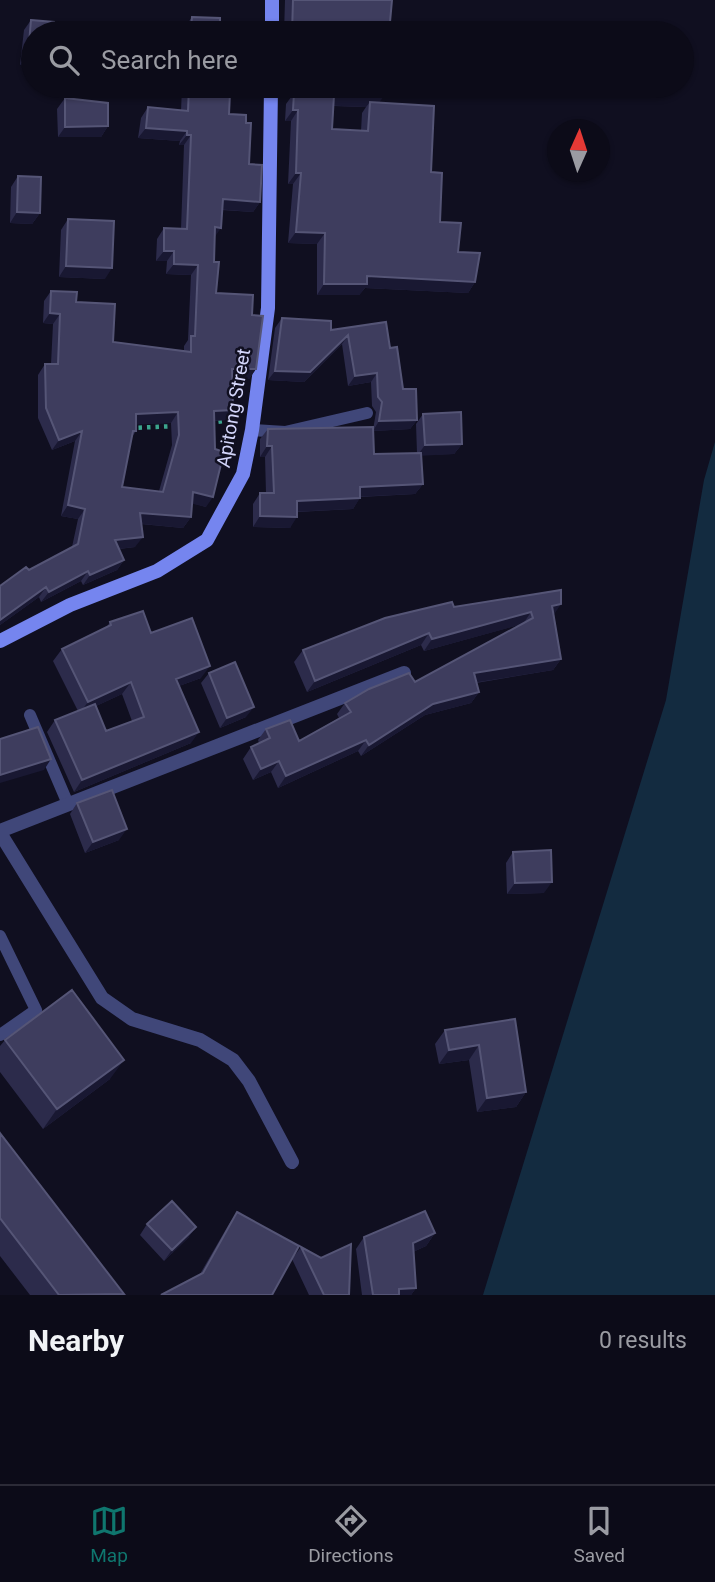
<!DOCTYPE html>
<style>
:root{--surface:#0c0b18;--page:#1a1925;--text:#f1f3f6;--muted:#9a9ba2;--line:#2c2b37;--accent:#0f766e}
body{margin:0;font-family:Roboto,sans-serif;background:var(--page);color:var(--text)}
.compass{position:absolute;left:547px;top:119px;width:63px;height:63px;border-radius:50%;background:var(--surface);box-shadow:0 2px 5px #0004;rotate:3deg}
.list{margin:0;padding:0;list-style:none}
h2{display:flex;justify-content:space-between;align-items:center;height:91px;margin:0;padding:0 28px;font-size:30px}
h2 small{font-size:23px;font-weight:400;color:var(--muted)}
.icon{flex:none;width:38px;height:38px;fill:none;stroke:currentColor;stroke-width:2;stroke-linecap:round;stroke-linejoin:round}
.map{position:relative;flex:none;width:715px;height:1295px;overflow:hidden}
.search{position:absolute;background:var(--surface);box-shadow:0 2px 5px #0004;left:21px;right:21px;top:21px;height:77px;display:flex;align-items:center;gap:18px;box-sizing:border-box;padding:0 24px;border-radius:38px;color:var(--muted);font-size:26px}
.sheet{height:189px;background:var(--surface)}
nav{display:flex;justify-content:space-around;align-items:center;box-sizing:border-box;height:98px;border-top:2px solid var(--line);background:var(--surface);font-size:19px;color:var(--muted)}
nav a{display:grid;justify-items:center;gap:4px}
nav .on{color:var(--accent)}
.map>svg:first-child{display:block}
</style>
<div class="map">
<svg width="715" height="1295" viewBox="0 0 715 1295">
<rect width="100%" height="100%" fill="#100f20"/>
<path fill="#132b40" d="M715,442V1295H483L666,700L704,480Z"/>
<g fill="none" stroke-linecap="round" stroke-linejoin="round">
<path stroke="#3ca58e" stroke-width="4.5" stroke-dasharray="3.5 5" stroke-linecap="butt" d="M210,423L236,419
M130,428L177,426"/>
<path stroke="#404779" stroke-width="12" d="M252,430L285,432L367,413
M30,715L68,804
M0,936L36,1010L0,1035"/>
<path stroke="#404779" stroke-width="14" d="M0,831L404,673
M0,833L102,998L132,1019L200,1040L233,1060L249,1081L292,1162"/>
<path stroke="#7585ef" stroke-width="14" d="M272,33V0
M0,641L70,605L157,571L207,540L243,474L252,430L268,308L271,86"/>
</g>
<path fill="#2c2b4b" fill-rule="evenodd" d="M285,0H392L389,33H284Z
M192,17L220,26L236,33H174L179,27H185Z
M31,20L33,33V66L20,65L24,30Z
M163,86H220L229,114L246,123L249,164L260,202L253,212L222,210L215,237L214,262L216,293L252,315L256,369L249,379H232L233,410L226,420L214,421L206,507L192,503L191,517L183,528L141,524L135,547L119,549L124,560L117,570L83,585L81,581L41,602L39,597L0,625V586L72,547L78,519L61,516L75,441L52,450L38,418V375L45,364H51L53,324L43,323L44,301L51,291L76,302L113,342L184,351V346L188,340L191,275L166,274L167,261H156L157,239L164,228L181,229L184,145H179L180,141L138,138L141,118L148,107L181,111L182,87ZM171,423L172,445L159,491L122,487L132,437L136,431V424Z
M317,86H385L379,103L431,172L440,222L475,282L468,293L365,288L359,295H317V244L288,243L293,184H288L291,121H285L286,104L294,93L317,94ZM334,106L366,107L362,113L361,131L332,129Z
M65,98L108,126L101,137H58L57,109Z
M18,176L40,213L32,224L10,223L11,187Z
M68,219L105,279L59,277L61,230Z
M282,318L331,330L390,348L403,389L417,420L410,429L373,431L374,454L417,453L416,424L423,414L462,444L454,454L421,455L423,484L415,494L360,497L353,509L297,512L290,528L253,527V504L260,493H266L265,457H260V439L268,429L373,430L376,412L372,406L371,382L348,386L342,344L304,382L268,380L275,328Z
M454,607L554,614L561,659L553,670L476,683L479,692L471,703L425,715L361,756L358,751L278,788L271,772L253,780L243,759L251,747L259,743L258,740L266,729L299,741L339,718L337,714L345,703L415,682L522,624L424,651L421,645L307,692L294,662L303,650Z
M110,622L151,633L201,678L179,686L191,743L74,792L47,732L55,720L78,711L53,661L62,649L106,628ZM122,694L132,721L106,731L96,706Z
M209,673L246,717L220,728L201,683Z
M77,803L119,840L85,853L70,814Z
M513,852L544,893L507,894L506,863Z
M515,1019L526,1092L516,1107L477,1112L469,1060L439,1064L435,1044L445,1030Z
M5,1040L110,1079L43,1129L0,1072V1046Z
M0,1133L124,1295H30L0,1256Z
M237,1212L272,1295L200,1274L229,1224Z
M147,1224L189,1237L164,1261L140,1235Z
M435,1233L426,1246L413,1252L416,1288L411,1295H362L356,1249L364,1237Z
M301,1247L349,1295H309L292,1259Z"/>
<path fill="#191832" d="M28,55H33V66L20,65Z
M325,93L384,96L375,108L370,102L366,107L317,105Z
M293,110H298L291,121H285Z
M108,126L101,137H58L65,127Z
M146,128L187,131L180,141L138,138Z
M187,135H191L184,145H179Z
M296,173H301L293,184H288Z
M223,199L260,202L253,212L216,209Z
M17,212L40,213L32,224L10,223Z
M215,227L221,228L214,238Z
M296,232L325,233L317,244L288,243Z
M164,251H174L167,261H156Z
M174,264L198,265L191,275L166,274Z
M66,266L112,268L105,279L59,277Z
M367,276L475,282L468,293L365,288L359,295H317L324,284Z
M50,313L60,314L53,324L43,323Z
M348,335L342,344L304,382L268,380L275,371Z
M232,369H256L249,379H225Z
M377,373L371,382L348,386L355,376Z
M233,410L226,420L207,421L214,411Z
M178,412L171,423L129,425L136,414Z
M417,420L410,429L373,431L379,421Z
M82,431L75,441L52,450L59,440Z
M462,444L454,454L417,456L425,445Z
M267,446H272L265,457H260Z
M423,484L415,494L352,497L360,487Z
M193,492L213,497L206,507L185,502Z
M360,498L353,509L290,512L297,501Z
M68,505L85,509L78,519L61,516Z
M140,513L191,517L183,528L133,523Z
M260,516L297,517L290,528L253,527Z
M143,537L135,547L108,550L115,540Z
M124,560L117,570L83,585L90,575Z
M88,571L81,581L41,602L49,592Z
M46,587L39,597L0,625V620Z
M561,604L553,616L552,606Z
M531,612L523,624L424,651L432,639Z
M429,633L421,645L307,692L315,681Z
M561,659L553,670L466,684L474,673Z
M210,666L201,678L168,690L176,679Z
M131,682L122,694L79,714L88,702Z
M479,692L471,703L425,715L361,756L369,745L433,704Z
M254,707L246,717L220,728L227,718Z
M199,732L191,743L74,792L82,780Z
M366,740L358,751L278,788L286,776Z
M51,759L44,770L0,783V775Z
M279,761L271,772L253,780L261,769Z
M127,829L119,840L85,853L93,842Z
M552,882L544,893L507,894L515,883Z
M479,1045L469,1060L439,1064L449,1050Z
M124,1060L110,1079L43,1129L57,1109Z
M526,1092L516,1107L477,1112L487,1098Z
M196,1227L189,1237L164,1261L172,1250Z
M435,1233L426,1246L404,1256L413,1243Z
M416,1288L411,1295H395L399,1289Z"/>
<path fill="#3e3d5e" stroke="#555576" stroke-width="2" fill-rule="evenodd" d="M293,0H392L389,33H292Z
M192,17L220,18V26L236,27V33H179V27H191Z
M31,20L54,22L53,33H33V55H28Z
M189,86H220L230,93L229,114L246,115V123H251L249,164L262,165L260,202L223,199L221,228L215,227L214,262H219L216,293L253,295L252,315L263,316L256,369H232L233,410L214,411L215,449L224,452L213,497L193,492L191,517L140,513L143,537L115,540L124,560L90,575L88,571L49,592L46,587L0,620V586L26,567L29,570L78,544L85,509L68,505L82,431L59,440L46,408L45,364H58L60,314L50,313L51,291L77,292L76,302L115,304L113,342L191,352V336H195L198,265L174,264V251H164V228L187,229L191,135H187V131L146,128L148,107L188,111ZM178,412L179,435L163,492L122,487L133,431H136V414Z
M325,86H385L384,96L325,93Z
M294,93L334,95L332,129L368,131L370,102L434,106L431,172L442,173L440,222L461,223L458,252L480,253L475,282L367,276V284H324L325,233L296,232L301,173H296L298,110H293Z
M65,98L108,103V126L65,127Z
M18,176L41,177L40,213L17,212Z
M68,219L114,221L112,268L66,266Z
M282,318L331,321V330L386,322L390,348L397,347L403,389H416L417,420L379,421L382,402L378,397L377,373L355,376L348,335L310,372L275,371Z
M461,412L462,444L425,445L423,414Z
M373,427L374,454L421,453L423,484L360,487V498L297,501V517L260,516V493H274L272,446H267L268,429Z
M561,590V604L552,606L561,659L474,673L479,692L433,704L369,745L366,740L286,776L279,761L261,769L251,747L270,738L266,729L290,720L299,741L351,712L345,703L369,689L409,673L415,682L533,618L531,612L432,639L429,633L315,681L303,650L385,618L452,602L454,607Z
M143,611L151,633L192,618L210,666L176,679L199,732L82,780L55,720L95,704L106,731L144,717L131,682L88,702L62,649L111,625L110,622Z
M235,662L254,707L227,718L209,673Z
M38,727L51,759L0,775V739Z
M112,790L127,829L93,842L77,803Z
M551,850L552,882L515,883L513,852Z
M72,990L124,1060L57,1109L5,1040Z
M515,1019L526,1092L487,1098L479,1045L449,1050L445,1030Z
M0,1133L124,1294L59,1295L0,1218Z
M172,1201L196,1227L172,1250L147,1224Z
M425,1211L435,1233L413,1243L416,1288L399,1289V1295H373L364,1237Z
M237,1212L299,1246L272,1295H161L203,1273Z
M351,1244L349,1295H324L301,1247L321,1258Z"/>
<g text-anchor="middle" stroke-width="5" stroke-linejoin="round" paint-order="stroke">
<g font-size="19" fill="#d3d5fa" stroke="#100f20">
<text transform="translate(233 408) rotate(-80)" y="7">Apitong Street</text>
</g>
</g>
</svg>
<svg class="compass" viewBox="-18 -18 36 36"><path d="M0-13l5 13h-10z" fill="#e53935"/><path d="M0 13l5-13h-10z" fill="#9a9ba2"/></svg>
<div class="search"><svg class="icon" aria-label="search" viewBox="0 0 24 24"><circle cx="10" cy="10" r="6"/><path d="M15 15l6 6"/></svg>Search here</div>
</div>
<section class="sheet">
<h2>Nearby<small>0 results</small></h2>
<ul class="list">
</ul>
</section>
<nav>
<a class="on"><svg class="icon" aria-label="map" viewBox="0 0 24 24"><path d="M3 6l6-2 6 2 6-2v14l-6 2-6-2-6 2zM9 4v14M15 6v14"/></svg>Map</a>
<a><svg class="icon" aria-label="directions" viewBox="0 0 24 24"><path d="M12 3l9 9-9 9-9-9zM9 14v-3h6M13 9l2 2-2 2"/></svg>Directions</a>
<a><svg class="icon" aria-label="saved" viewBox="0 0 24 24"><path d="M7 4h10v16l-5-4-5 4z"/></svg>Saved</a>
</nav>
